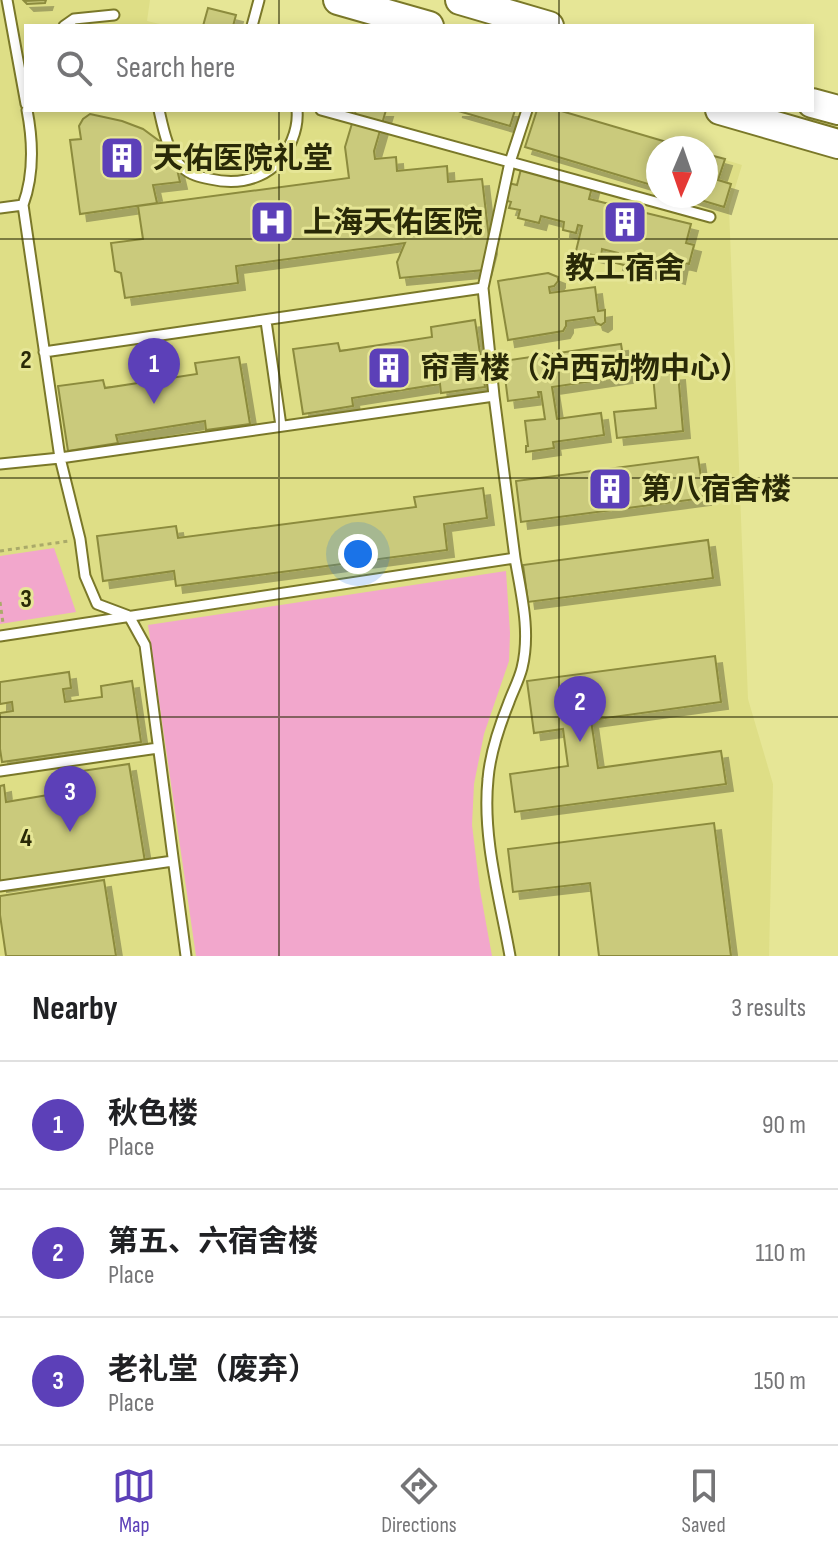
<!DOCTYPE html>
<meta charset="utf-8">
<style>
:root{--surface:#fff;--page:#f2f2f2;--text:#202124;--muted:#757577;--line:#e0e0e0;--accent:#5c40b8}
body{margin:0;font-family:"Sofia Sans Condensed","Noto Sans SC",sans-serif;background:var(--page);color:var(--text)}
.compass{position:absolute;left:646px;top:136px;width:72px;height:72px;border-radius:50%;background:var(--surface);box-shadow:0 4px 12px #0003;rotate:182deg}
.you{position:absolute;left:358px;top:554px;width:28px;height:28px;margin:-20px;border:6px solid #fff;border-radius:50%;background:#1a73e8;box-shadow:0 0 0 12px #1a73e833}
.badge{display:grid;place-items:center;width:52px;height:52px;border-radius:50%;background:var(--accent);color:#fff;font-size:26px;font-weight:700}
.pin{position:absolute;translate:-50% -66px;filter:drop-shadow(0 2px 4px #0008)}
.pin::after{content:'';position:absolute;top:42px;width:28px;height:24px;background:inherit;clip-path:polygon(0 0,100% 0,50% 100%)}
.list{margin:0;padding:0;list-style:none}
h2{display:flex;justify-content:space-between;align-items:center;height:104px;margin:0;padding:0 32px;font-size:34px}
h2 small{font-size:26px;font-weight:400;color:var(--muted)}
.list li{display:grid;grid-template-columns:52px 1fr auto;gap:24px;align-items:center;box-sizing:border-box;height:128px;padding:0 32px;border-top:2px solid var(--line)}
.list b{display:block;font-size:30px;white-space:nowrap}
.list p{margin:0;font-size:26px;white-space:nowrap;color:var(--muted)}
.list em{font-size:26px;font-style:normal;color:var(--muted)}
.icon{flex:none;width:44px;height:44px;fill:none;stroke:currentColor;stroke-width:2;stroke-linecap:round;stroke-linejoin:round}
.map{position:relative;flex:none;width:838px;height:956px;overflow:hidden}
.search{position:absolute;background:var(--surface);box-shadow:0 4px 12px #0003;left:24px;right:24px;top:24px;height:88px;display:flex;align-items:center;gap:20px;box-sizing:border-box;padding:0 28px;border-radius:0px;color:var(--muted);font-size:30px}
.sheet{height:488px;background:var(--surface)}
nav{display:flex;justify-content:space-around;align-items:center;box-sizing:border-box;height:112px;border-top:2px solid var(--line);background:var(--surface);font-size:22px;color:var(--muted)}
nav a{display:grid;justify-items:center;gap:4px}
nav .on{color:var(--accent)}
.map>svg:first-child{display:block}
</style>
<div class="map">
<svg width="838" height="956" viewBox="0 0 838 956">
<defs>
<filter id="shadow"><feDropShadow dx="7" dy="7" stdDeviation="0" flood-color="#0004"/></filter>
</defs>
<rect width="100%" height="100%" fill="#e6e696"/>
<path fill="#dede86" d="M0,0H150L147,21L168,26H26V110H558L687,148H658V196H706V154L742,165L729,208L748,699L773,784L769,956H0Z"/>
<path fill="#f2a7cc" d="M54,548L76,612L0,624V556Z
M506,571L510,633L509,661L484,734L474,784L472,825L480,890L492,956H196L148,625Z"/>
<path fill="#caca7c" stroke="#8c8b3d" stroke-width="2" filter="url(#shadow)" d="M46,0L45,3L27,4L24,1Z
M208,8L236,15L233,26H203Z
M356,110H386L374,151L375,159L396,157L397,171L447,166L448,182L482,179L490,247L484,270L400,278L397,262L405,243L236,266L238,283L125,298L121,273L115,271L111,243L143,239L138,206L349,178L345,147Z
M455,110H515L510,126Z
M537,110H558L687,148H658V187L525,147Z
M90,114L122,121L143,129L162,143L176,165L180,182L153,185L157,203L80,214L70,140L81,139L79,126L83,119Z
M706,154L725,159L718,180L731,184L724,207L687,196H706Z
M521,169L592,187L589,199L691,224L686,243L694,245L689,264L681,262L678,277L665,273L667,264L654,260L651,272L616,263L618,253L602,249L601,257L576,251L582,226L578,225L576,233L563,230L564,222L541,216L539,223L518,218L520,210L509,208L511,202L504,200L508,183L517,185Z
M548,273L558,277V281L554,286L549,287L550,293L595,287L598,311L605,310V322L601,325L596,323L594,317L566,321V326L563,331L508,340L498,281Z
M475,320L485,387L441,393L440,384L352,398L353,406L303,414L293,349L338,343L340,351L432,337L431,327Z
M621,344L626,376L552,387L557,419L601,413L604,435L553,442L554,448L526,452V446H528L525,421L545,419L541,392H538L539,397L508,401L503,361Z
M239,357L250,424L206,430L205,421L116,435L118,443L68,451L58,386L103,380L105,388L197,374L195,363Z
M678,373L683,431L617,438L614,412L656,408L653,375Z
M698,457L704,498L521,522L516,481Z
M483,488L487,518L444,524L447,550L176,586L174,571L103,581L97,536L176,526L178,538L416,507L414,497Z
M708,540L713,578L528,602L523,565Z
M715,656L721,702L591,720L598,768L721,751L726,784L515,812L510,774L568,766L563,729L534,733L527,681Z
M69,672L71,688L63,689L65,702L102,697L101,686L132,681L141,742L2,762L0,749V713L13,711L12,702L0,704V682Z
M129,764L145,862L0,885V786L4,785L6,802L78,790L75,772Z
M714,823L731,956H599L590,883L513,892L508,849Z
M104,880L116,956H6L0,915V896Z"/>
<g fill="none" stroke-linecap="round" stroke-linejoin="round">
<g stroke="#7a7829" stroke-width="13">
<path id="lane" d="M7,0L26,104
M64,26L74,19L114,15
M252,26L259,0
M27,110C33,141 34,175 23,205L60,458L80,539L85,576L97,604L129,616L145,645L186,956
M159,110C163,128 168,154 182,167C190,175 200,177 210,179C246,187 278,175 292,140C296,130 298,121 297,110
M321,110L710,217
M0,208L23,205
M266,321L281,426
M44,352L483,288
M494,396L483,288L510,162L527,110
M0,464L60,458L494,396L515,558
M0,636L515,558C521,594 531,631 522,668C519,680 513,691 509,702C499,727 490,753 488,779C482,838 500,899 510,956
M0,771L158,748
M0,886L173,861"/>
</g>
<g stroke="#7a7829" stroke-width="32">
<path id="primary" d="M338,0L429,26
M460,0L549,26
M812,103L838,110
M720,110L838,144"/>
</g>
<path stroke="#aaaa69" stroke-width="3" stroke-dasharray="4 4" stroke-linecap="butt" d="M0,551L69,541
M0,602L3,623"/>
<use href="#lane" stroke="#fff" stroke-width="9"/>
<use href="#primary" stroke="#fff" stroke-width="28"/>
</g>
<path fill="none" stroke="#292907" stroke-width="2" stroke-opacity="0.55" d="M279,0V26M559,0V26M279,110V956M559,110V956M0,239H838M0,478H838M0,717H838"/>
<defs>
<g id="building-square" transform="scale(2.3)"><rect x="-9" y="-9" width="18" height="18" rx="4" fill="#5c40b8" stroke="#e6e696"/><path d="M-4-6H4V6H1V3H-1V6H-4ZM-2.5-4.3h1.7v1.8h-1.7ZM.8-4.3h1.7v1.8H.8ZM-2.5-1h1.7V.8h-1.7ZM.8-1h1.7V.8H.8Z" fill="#fff"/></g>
<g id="hospital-square" transform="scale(2.3)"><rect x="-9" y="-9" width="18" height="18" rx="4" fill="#5c40b8" stroke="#e6e696"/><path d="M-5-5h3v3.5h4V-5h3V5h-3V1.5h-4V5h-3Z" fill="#fff"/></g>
</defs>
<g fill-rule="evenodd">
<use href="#building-square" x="122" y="158"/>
<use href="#hospital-square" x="272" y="222"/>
<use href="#building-square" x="625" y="222"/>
<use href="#building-square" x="389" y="368"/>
<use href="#building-square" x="610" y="489"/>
</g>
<g text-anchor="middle" stroke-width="6" stroke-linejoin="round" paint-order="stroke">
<g font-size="30" font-weight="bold" fill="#292907" stroke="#e6e696" text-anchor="start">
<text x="153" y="168">天佑医院礼堂</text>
<text x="303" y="232">上海天佑医院</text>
<text x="625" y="278" text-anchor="middle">教工宿舍</text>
<text x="420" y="378">帘青楼（沪西动物中心）</text>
<text x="641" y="499">第八宿舍楼</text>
</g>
</g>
<g font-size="26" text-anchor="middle" font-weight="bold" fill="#292907" stroke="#e6e696" stroke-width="6" stroke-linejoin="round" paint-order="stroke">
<text x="26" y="368">2</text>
<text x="26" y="607">3</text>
<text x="26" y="846">4</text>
</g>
</svg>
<svg class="compass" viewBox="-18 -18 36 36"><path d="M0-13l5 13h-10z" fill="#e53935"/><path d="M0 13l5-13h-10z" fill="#757577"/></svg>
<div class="you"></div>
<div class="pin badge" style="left:154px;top:404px">1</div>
<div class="pin badge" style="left:580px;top:742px">2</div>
<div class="pin badge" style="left:70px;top:832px">3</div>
<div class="search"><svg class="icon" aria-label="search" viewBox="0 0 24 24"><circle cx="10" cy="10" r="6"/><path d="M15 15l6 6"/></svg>Search here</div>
</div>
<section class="sheet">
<h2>Nearby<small>3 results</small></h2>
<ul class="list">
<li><span class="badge">1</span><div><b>秋色楼</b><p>Place</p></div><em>90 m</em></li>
<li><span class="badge">2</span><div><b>第五、六宿舍楼</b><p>Place</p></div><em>110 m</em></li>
<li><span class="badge">3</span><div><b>老礼堂（废弃）</b><p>Place</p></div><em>150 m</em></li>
</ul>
</section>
<nav>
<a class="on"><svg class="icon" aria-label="map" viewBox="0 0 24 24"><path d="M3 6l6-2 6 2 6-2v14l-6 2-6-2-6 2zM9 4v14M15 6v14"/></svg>Map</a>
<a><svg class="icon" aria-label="directions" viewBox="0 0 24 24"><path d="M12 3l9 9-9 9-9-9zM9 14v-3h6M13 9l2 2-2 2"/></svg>Directions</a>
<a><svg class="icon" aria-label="saved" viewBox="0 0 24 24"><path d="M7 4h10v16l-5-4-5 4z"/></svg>Saved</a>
</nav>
